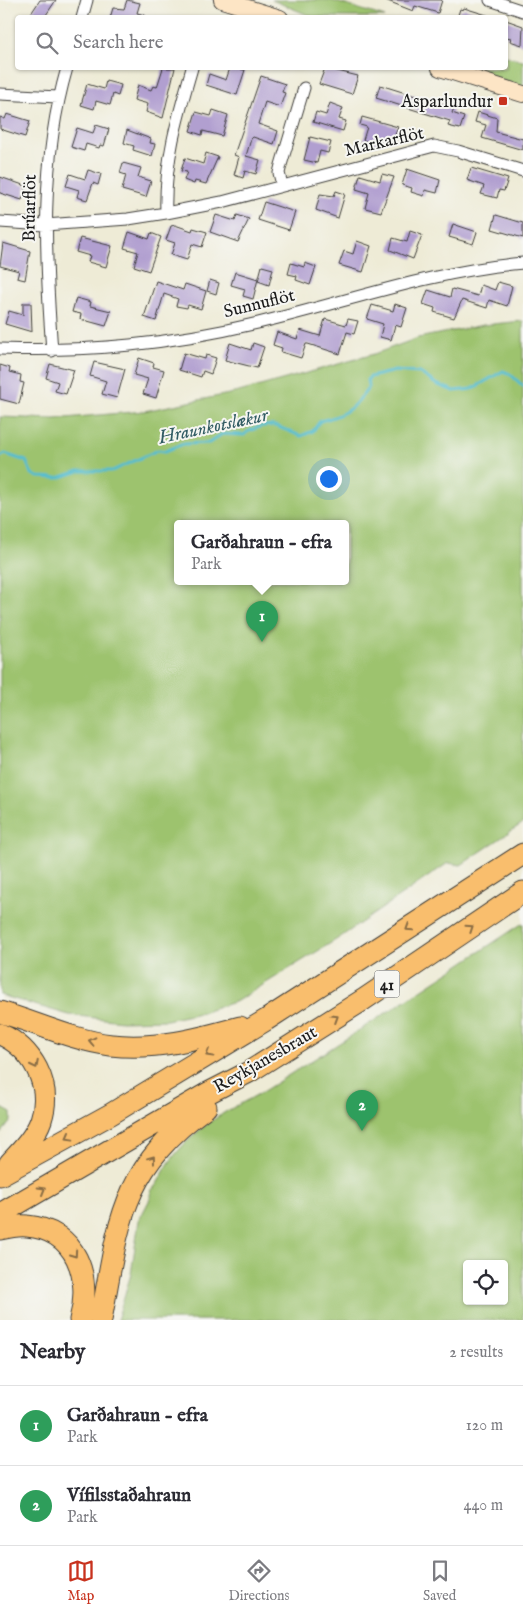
<!DOCTYPE html>
<meta charset="utf-8">
<style>
:root{--surface:#fff;--page:#f2f2f3;--text:#2b2b33;--muted:#7c7c81;--line:#e1e1e2;--accent:#c8321e}
body{margin:0;font-family:"IM FELL English",serif;background:var(--page);color:var(--text)}
.controls{position:absolute;right:15px;bottom:15px;display:grid;overflow:hidden;border-radius:5px;box-shadow:0 1px 4px #0004}
.controls button{width:45px;height:45px;display:grid;place-items:center;padding:0;border:0;border-bottom:1px solid var(--line);background:var(--surface);color:var(--text);font:25px sans-serif}
.you{position:absolute;left:328px;top:478px;width:18px;height:18px;margin:-12px;border:4px solid #fff;border-radius:50%;background:#1a73e8;box-shadow:0 0 0 8px #1a73e833}
.badge{display:grid;place-items:center;width:32px;height:32px;border-radius:50%;background:var(--accent);color:#fff;font-size:16px;font-weight:700}
.pin{position:absolute;translate:-50% -41px;filter:drop-shadow(0 1px 2px #0008)}
.pin::after{content:'';position:absolute;top:26px;width:18px;height:15px;background:inherit;clip-path:polygon(0 0,100% 0,50% 100%)}
.popup{position:absolute;left:174px;top:520px;width:175px;height:65px;box-sizing:border-box;display:grid;place-content:center;border-radius:5px;background:var(--surface);filter:drop-shadow(0 1px 4px #0005);font-size:16px;white-space:nowrap;color:var(--muted)}
.popup b{font-size:19px;color:var(--text)}
.popup::after{content:'';position:absolute;left:50%;top:100%;margin-left:-10px;border:10px solid transparent;border-top-color:var(--surface)}
.list{margin:0;padding:0;list-style:none}
h2{display:flex;justify-content:space-between;align-items:center;height:65px;margin:0;padding:0 20px;font-size:21px}
h2 small{font-size:16px;font-weight:400;color:var(--muted)}
.list li{display:grid;grid-template-columns:32px 1fr auto;gap:15px;align-items:center;box-sizing:border-box;height:80px;padding:0 20px;border-top:1px solid var(--line)}
.list b{display:block;font-size:19px;white-space:nowrap}
.list p{margin:0;font-size:16px;white-space:nowrap;color:var(--muted)}
.list em{font-size:16px;font-style:normal;color:var(--muted)}
.icon{flex:none;width:28px;height:28px;fill:none;stroke:currentColor;stroke-width:2;stroke-linecap:round;stroke-linejoin:round}
.map{position:relative;flex:none;width:523px;height:1320px;overflow:hidden}
.search{position:absolute;background:var(--surface);box-shadow:0 1px 4px #0004;left:15px;right:15px;top:15px;height:55px;display:flex;align-items:center;gap:12px;box-sizing:border-box;padding:0 18px;border-radius:5px;color:var(--muted);font-size:19px}
.sheet{height:225px;background:var(--surface)}
nav{display:flex;justify-content:space-around;align-items:center;box-sizing:border-box;height:70px;border-top:1px solid var(--line);background:var(--surface);font-size:14px;color:var(--muted)}
nav a{display:grid;justify-items:center;gap:2px}
nav .on{color:var(--accent)}
.map>svg:first-child{display:block}
</style>
<div class="map">
<svg width="523" height="1320" viewBox="0 0 523 1320">
<rect width="100%" height="100%" fill="#f6f6f2"/>
<filter id="ink" filterUnits="userSpaceOnUse"><feTurbulence type="fractalNoise" baseFrequency=".02" numOctaves="2"/><feDisplacementMap in="SourceGraphic" scale="10" xChannelSelector="R" yChannelSelector="G"/><feConvolveMatrix kernelMatrix="1 2 1 2 8 2 1 2 1" color-interpolation-filters="sRGB"/></filter>
<filter id="wash" filterUnits="userSpaceOnUse"><feTurbulence type="fractalNoise" baseFrequency=".0096" numOctaves="4" result="noise"/><feDisplacementMap in="SourceGraphic" scale="20" xChannelSelector="R" yChannelSelector="G"/><feGaussianBlur stdDeviation="1.12" result="paint"/><feColorMatrix in="noise" values="0 0 0 0 0 0 0 0 0 0 0 0 0 0 0 0 0 1.4 0 .05"/><feComposite in="paint" operator="in"/></filter>
<g filter="url(#wash)">
<rect width="100%" height="100%" fill="#eeebd6"/>
<path fill="#9dc36e" stroke="#5c7045" fill-rule="evenodd" d="M272,0H330L385,17H313Z
M506,56L523,61V88L459,68H506Z
M523,321V823L461,865L448,863L339,938L237,1001L204,1012L167,1020L122,1021L69,1015L0,995V417L54,419L144,411L239,392L374,354L418,338L483,325ZM178,523H346V581H178Z
M523,923V1320H117L131,1274L139,1220L151,1197V1191C159,1183 163,1172 169,1163C180,1146 199,1129 216,1118C230,1108 247,1101 262,1092C350,1037 437,980 523,923ZM467,1264H504V1301H467Z
M0,1107L11,1113V1121L0,1135Z"/>
<g fill="none" stroke-linecap="round" stroke-linejoin="round">
<path stroke="#54bdd0" stroke-width="3" d="M0,457L5,454L26,461L32,474L38,477L58,478L79,471H112L158,450L165,451L183,444L209,443L222,434L244,435C247,431 250,431 254,429C273,420 283,430 301,436L313,431L320,421C346,415 354,408 369,387L367,380L370,377L395,371L420,373L436,384L454,391L472,389L503,371L510,374L523,386"/>
</g>
<g id="blocks">
<path fill="#b19fd0" d="M40,0H56L44,18H28Z
M127,0L140,3L137,13L145,15L144,18H110L113,8L124,9Z
M385,0H442L438,13L415,6L413,11Z
M464,8L490,16V18H457L460,9L463,10Z
M506,20L523,26L522,45L510,41L511,38L506,37Z
M163,68H175L163,118L146,112L148,104L134,100L138,85L151,90L153,86L157,87Z
M230,68L245,70L237,95L206,85L209,74L226,80Z
M325,68L358,76L352,94L319,84Z
M261,76L285,84L282,92L285,93L280,107L265,102L258,124L278,131L274,144L253,137L251,139L246,156L260,160L256,174L245,171L243,178L234,175L239,157L234,155Z
M106,81L121,85L118,96L113,94L110,105L96,101L94,109L81,105L87,84L104,89Z
M380,85L454,108L452,113L464,117L460,129L448,126L450,121L376,98Z
M330,103L343,108L339,119L346,121L343,131L313,122L316,112L326,115Z
M213,110L228,115L222,136L203,131L202,135L190,131L196,112L211,116Z
M478,112L497,118L496,132L523,139V150L482,138L486,125L475,122Z
M7,114L30,121L25,137L0,129V117L5,119Z
M362,117L398,127L393,141L380,137L377,145L363,140L367,127L360,125Z
M96,125L109,129L104,146L100,145L99,148L86,144L84,151L71,147L77,128L93,133Z
M127,130L151,139L150,143L155,144L152,156L133,150L134,146L124,143Z
M310,137L331,142L328,153L320,151L317,163L304,160Z
M206,153L218,157L206,184L195,181L194,184L184,180L187,172L181,171L185,158L203,164Z
M123,163L141,168L138,177L151,181L146,197L122,190L126,175L120,173Z
M471,168L508,179L504,191L499,190L497,198L481,194L484,186L467,180Z
M407,169L440,180L437,193L425,190L424,196L411,192L412,188L402,185Z
M88,170L101,174L98,185L93,183L87,200L77,197L79,190L66,186L70,174L85,179Z
M382,174L394,177L381,212L365,208L369,193L356,189L360,175L380,181Z
M0,177L26,186L22,200L0,193Z
M336,191L345,194L338,218L316,210L320,194L334,196Z
M264,202L295,212L289,230L258,220Z
M216,215L235,221L237,215L249,219L238,242L210,232Z
M496,215L523,223V238L492,229Z
M453,224L477,232L473,244L449,237Z
M175,225L192,231L193,228L207,232L202,247L192,244L187,260L171,255L175,243L166,240L171,226Z
M410,231L422,235L413,259L390,250L393,238L407,242Z
M129,232L149,239L151,233L161,237L149,271L134,266L138,252L124,248Z
M80,238L112,246L106,267L88,262L90,256L76,252Z
M357,241L371,246L363,272L339,265L344,251L353,254Z
M3,243L30,251L25,280L17,278L19,271L0,266Z
M291,263L304,267L305,263L316,267L310,285L296,280L297,276L288,274Z
M262,266L273,269L269,285L258,281Z
M235,272L258,279L253,299L243,296L245,289L231,285Z
M210,280L219,283L216,294L207,291Z
M156,281L183,290L185,284L206,291L201,309L188,305L187,308L176,306L178,299L164,294L156,321L144,317Z
M498,282L512,286L507,306L489,300L487,308L462,300L454,318L434,312L435,308L423,304L428,290L450,297L452,289L478,296L481,285L495,290Z
M76,298L91,302L90,306L111,311L106,326L80,319L81,314L72,312Z
M23,303H31L32,332L5,324L9,311L23,315Z
M395,304L407,308L401,327L395,325L391,340L380,337L383,324L367,319L372,305L393,311Z
M325,319L346,325L348,319L358,321L354,334L347,332L340,354L308,344H306L301,358L281,352L282,348L273,345L277,332L297,339L300,330L320,336Z
M230,343L251,350L253,343L264,347L257,368L225,360Z
M184,353L205,359L206,355L216,358L211,374L203,371L201,377L179,370Z
M139,358L154,363L153,367L164,370L156,398L143,394L148,379L134,375Z
M94,362L125,369L117,398L102,394L106,381L90,376Z
M50,364L74,370L66,394L55,391L58,382L46,378Z
M0,365L10,368L9,372L21,375L20,382L24,383L19,404L0,399Z"/>
</g>
</g>
<g filter="url(#ink)">
<use href="#blocks" fill-opacity="0" stroke="#3c3b38" stroke-width="1"/>
<g fill="none" stroke-linecap="round" stroke-linejoin="round">
<g stroke="#3c3b38" stroke-width="13">
<path id="street" d="M490,0L523,11
M82,18L87,0
M0,94L58,97
M282,185L279,173L281,165L304,88
M166,213C164,163 178,116 192,68
M0,222L45,225L128,219L166,213L222,202L434,146L458,151L523,171
M0,349C91,352 170,344 258,323C347,302 432,271 523,263
M52,351C45,255 40,161 67,68"/>
</g>
<g stroke="#3c3b38" stroke-width="18">
<path id="secondary" d="M222,0L280,18
M440,68L523,94"/>
</g>
<g stroke="#3c3b38" stroke-width="23">
<path id="highway" d="M0,1012C37,1023 73,1040 111,1045C156,1050 197,1039 240,1027
M0,1034C32,1048 53,1084 41,1120C35,1137 21,1151 9,1164
M0,1175L111,1114L266,1020L523,854
M0,1214L208,1093L249,1072L363,1000L523,892
M0,1229C9,1227 18,1225 27,1226C77,1230 92,1278 80,1320
M101,1320C119,1223 120,1170 206,1107"/>
</g>
<use href="#street" stroke="#fff" stroke-width="11"/>
<use href="#secondary" stroke="#fde5c5" stroke-width="16"/>
<use href="#highway" stroke="#f9be6d" stroke-width="21"/>
</g>
<defs><path id="oneway-chevron" d="M-2-3.5L2.5 0L-2 3.5" fill="none" stroke-width="1.6" stroke-linecap="round" stroke-linejoin="round" transform="scale(1.25)"/></defs>
<g stroke="#8a6d44">
<use href="#oneway-chevron" transform="translate(409 928) rotate(147)"/>
<use href="#oneway-chevron" transform="translate(470 928) rotate(-34)"/>
<use href="#oneway-chevron" transform="translate(335 1018) rotate(-32)"/>
<use href="#oneway-chevron" transform="translate(92 1041) rotate(-167)"/>
<use href="#oneway-chevron" transform="translate(209 1054) rotate(149)"/>
<use href="#oneway-chevron" transform="translate(35 1065) rotate(63)"/>
<use href="#oneway-chevron" transform="translate(69 1137) rotate(151)"/>
<use href="#oneway-chevron" transform="translate(152 1159) rotate(-53)"/>
<use href="#oneway-chevron" transform="translate(42 1190) rotate(-30)"/>
<use href="#oneway-chevron" transform="translate(74 1254) rotate(55)"/>
</g>
</g>
<rect fill="#c8321e" stroke="#f6f6f2" stroke-width="2" x="498" y="96" width="10" height="10" rx="2.5"/>
<g text-anchor="middle" stroke-width="4" stroke-linejoin="round" paint-order="stroke">
<rect fill="#f6f6f2" stroke="#5d5d5c" stroke-width="1" x="374.5" y="970.5" width="25" height="27" rx="4"/>
<g font-size="16" font-weight="bold" fill="#1c1c1c">
<text x="387" y="990">41</text>
</g>
<g font-size="18" fill="#1c1c1c" stroke="#f6f6f2" text-anchor="end">
<text x="493" y="107">Asparlundur</text>
</g>
<g font-size="18" fill="#1c1c1c" stroke="#f6f6f2">
<text transform="translate(384 141) rotate(-13)" y="6">Markarflöt</text>
<text transform="translate(29 208) rotate(-89)" y="6">Brúarflöt</text>
<text transform="translate(259 303) rotate(-14)" y="6">Sunnuflöt</text>
<text transform="translate(265 1059) rotate(-30)" y="6">Reykjanesbraut</text>
</g>
<g font-size="19" font-style="italic" fill="#325c64" stroke="#f6f6f2">
<text transform="translate(213 425) rotate(-12)" y="7">Hraunkotslækur</text>
</g>
</g>
</svg>
<div class="controls">
<button><svg class="icon" aria-label="locate" viewBox="0 0 24 24"><circle cx="12" cy="12" r="6"/><path d="M12 2v4M12 18v4M2 12h4M18 12h4"/></svg></button>
</div>
<div class="you"></div>
<div class="pin badge" style="left:262px;top:642px;background:#2e9e5b">1</div>
<div class="popup"><b>Garðahraun - efra</b>Park</div>
<div class="pin badge" style="left:362px;top:1131px;background:#2e9e5b">2</div>
<div class="search"><svg class="icon" aria-label="search" viewBox="0 0 24 24"><circle cx="10" cy="10" r="6"/><path d="M15 15l6 6"/></svg>Search here</div>
</div>
<section class="sheet">
<h2>Nearby<small>2 results</small></h2>
<ul class="list">
<li><span class="badge" style="background:#2e9e5b">1</span><div><b>Garðahraun - efra</b><p>Park</p></div><em>120 m</em></li>
<li><span class="badge" style="background:#2e9e5b">2</span><div><b>Vífilsstaðahraun</b><p>Park</p></div><em>440 m</em></li>
</ul>
</section>
<nav>
<a class="on"><svg class="icon" aria-label="map" viewBox="0 0 24 24"><path d="M3 6l6-2 6 2 6-2v14l-6 2-6-2-6 2zM9 4v14M15 6v14"/></svg>Map</a>
<a><svg class="icon" aria-label="directions" viewBox="0 0 24 24"><path d="M12 3l9 9-9 9-9-9zM9 14v-3h6M13 9l2 2-2 2"/></svg>Directions</a>
<a><svg class="icon" aria-label="saved" viewBox="0 0 24 24"><path d="M7 4h10v16l-5-4-5 4z"/></svg>Saved</a>
</nav>
